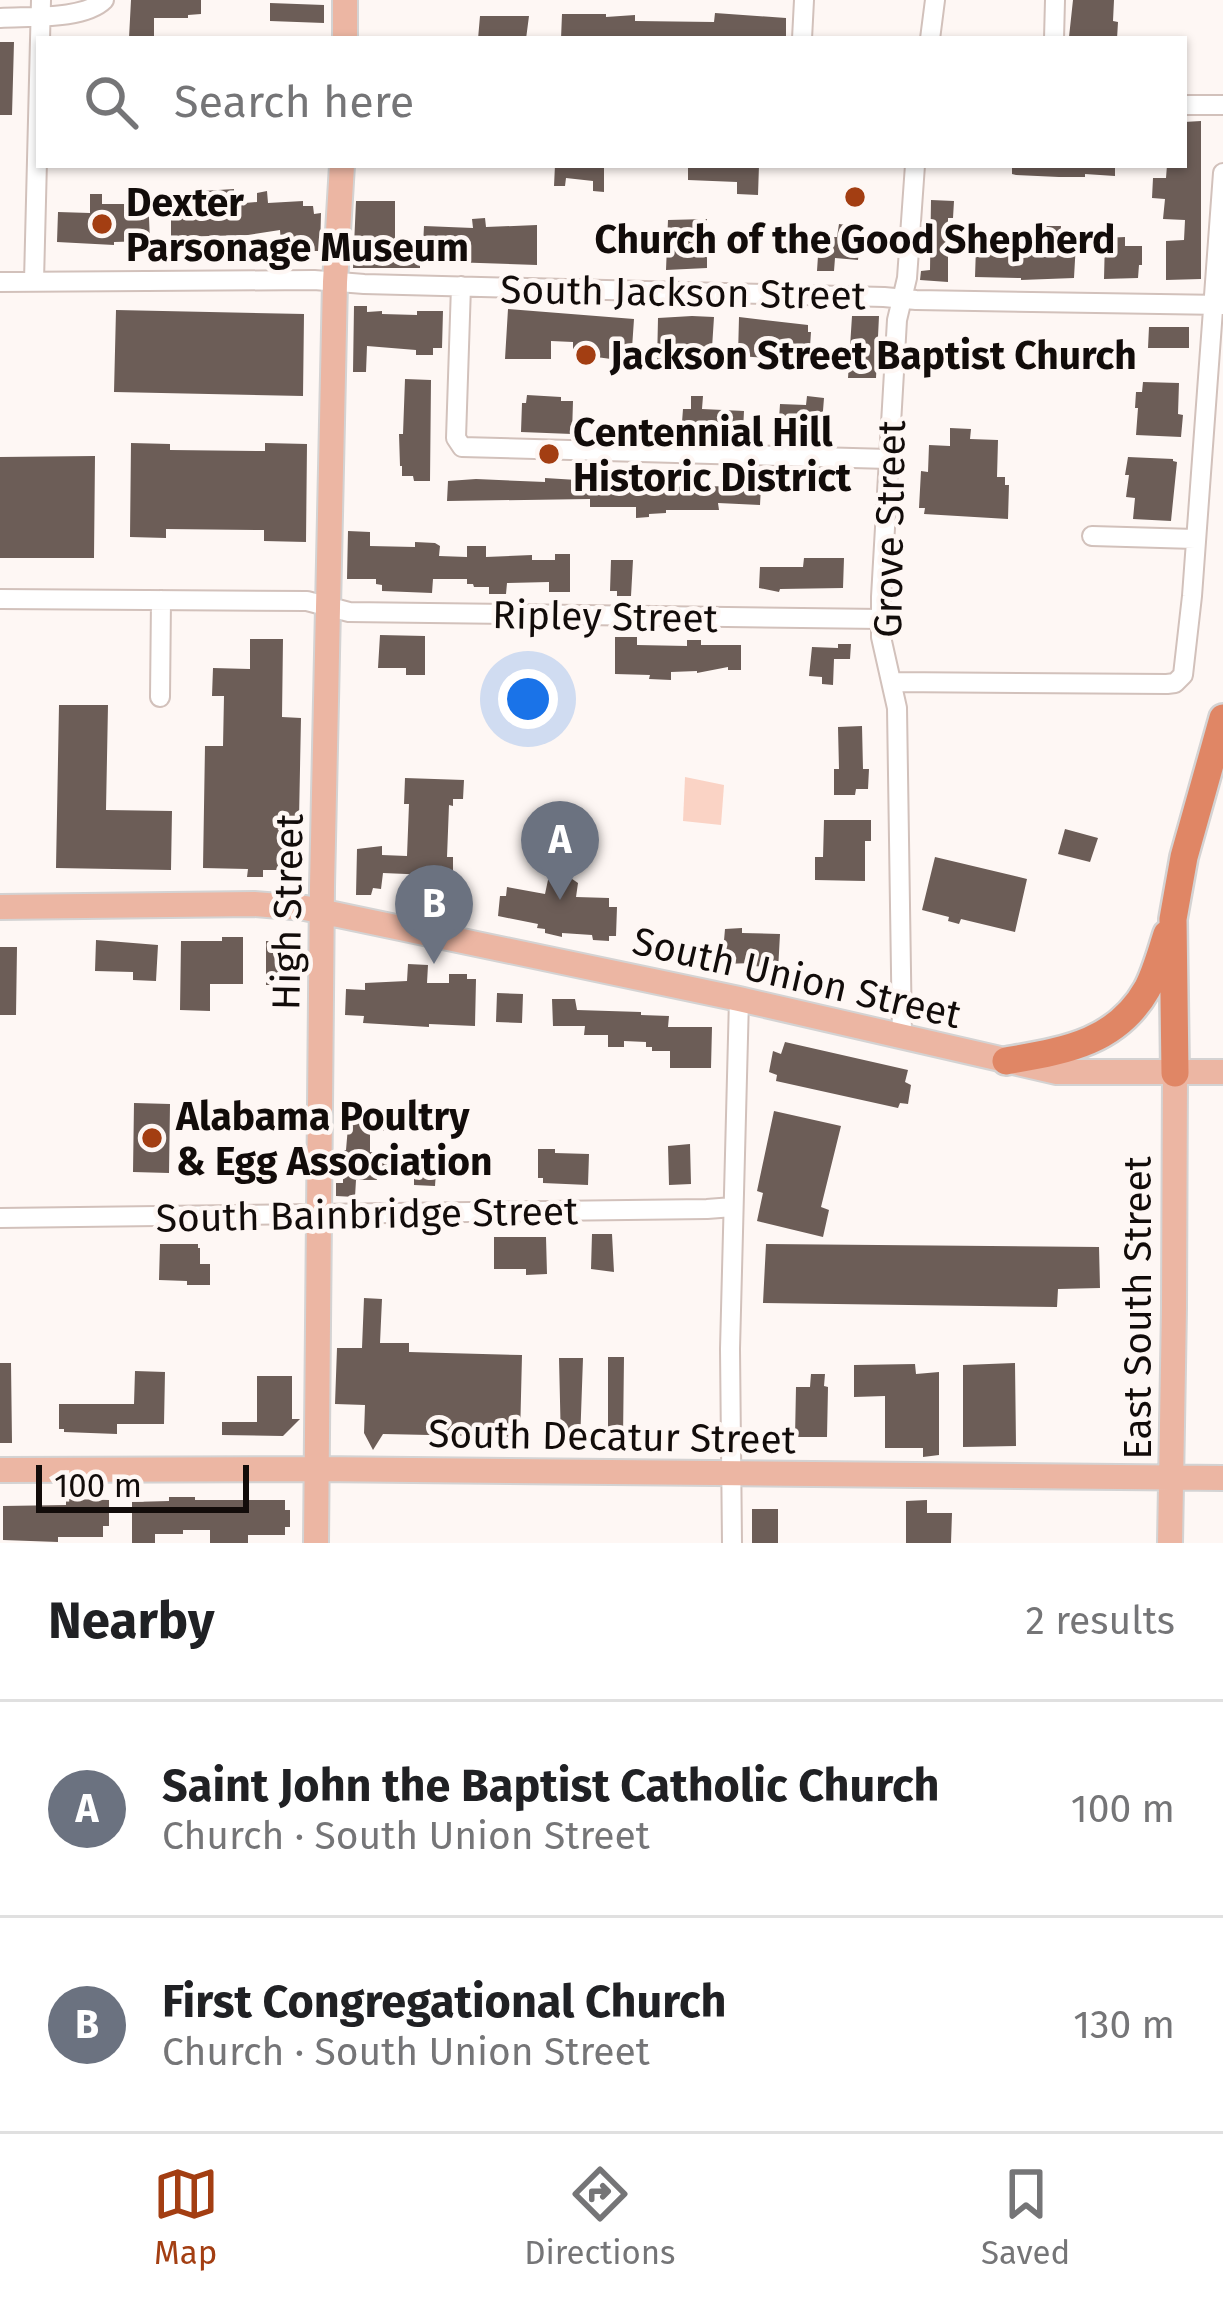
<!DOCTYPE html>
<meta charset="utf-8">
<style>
:root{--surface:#fff;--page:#f2f2f2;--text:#202124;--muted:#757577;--line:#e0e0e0;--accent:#a33e12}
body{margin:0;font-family:"Fira Sans",sans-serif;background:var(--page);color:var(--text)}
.scale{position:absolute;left:36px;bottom:30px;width:213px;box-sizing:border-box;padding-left:12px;border:6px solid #120c0a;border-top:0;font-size:33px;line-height:42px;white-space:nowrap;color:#120c0a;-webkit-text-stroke:9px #fef7f4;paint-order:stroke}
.you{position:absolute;left:528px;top:699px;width:42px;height:42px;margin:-30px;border:9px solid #fff;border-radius:50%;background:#1a73e8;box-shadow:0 0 0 18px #1a73e833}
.badge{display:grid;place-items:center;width:78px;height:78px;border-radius:50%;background:var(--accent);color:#fff;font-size:39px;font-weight:700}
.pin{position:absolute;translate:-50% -99px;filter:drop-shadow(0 3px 6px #0008)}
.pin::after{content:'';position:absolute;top:63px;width:42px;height:36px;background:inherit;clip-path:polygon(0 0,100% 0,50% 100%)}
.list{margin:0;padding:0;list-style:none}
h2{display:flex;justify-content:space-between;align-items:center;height:156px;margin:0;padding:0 48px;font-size:51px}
h2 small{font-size:39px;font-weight:400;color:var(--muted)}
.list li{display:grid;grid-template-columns:78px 1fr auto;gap:36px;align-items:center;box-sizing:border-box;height:216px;padding:0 48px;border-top:3px solid var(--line)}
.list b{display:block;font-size:45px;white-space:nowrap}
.list p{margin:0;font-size:39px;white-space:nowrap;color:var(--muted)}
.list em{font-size:39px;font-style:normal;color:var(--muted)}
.icon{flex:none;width:66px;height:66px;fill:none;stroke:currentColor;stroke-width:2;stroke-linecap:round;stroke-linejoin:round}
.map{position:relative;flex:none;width:1223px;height:1543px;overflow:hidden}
.search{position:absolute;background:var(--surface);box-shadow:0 3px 9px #0004;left:36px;right:36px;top:36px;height:132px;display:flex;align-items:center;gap:30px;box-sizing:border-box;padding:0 42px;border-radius:0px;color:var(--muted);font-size:45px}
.sheet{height:588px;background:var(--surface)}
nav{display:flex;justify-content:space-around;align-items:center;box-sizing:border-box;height:168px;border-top:3px solid var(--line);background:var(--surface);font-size:33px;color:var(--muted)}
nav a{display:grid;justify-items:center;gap:6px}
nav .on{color:var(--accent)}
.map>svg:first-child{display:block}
</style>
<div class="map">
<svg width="1223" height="1543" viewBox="0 0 1223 1543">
<rect width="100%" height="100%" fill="#fef7f4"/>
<path fill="#fad3c5" d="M685,777L724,785L721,825L683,821Z"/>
<path fill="#6c5d57" d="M131,0H201V14L188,15V18H154V38H129Z
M1073,0H1114L1113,21L1118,22L1117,39L1069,37Z
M270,3L324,5V23L270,21Z
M715,13L786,18V39H561L562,14H606V17L635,15V21L714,22Z
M480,16H529L526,39H478Z
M0,42H14L12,115H0Z
M1201,121V279L1166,280V241L1184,240L1185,220L1163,219L1165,199L1152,198L1153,178H1166L1167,165H1184V122Z
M555,165H604V192L593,191V181L566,178L565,186H554Z
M688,165H759L758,195L737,194V182L688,180Z
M1012,165H1115V176L1085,174V177H1059L1016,175L1012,174Z
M234,189V204L257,202V193L267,191L268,203L303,201V206H313L314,214L321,213L320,251H302L301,243H281L280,230L248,235L171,237V193Z
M90,194H102V204H131L132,196H148L150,241L114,242V245L57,242L58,212L90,213Z
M931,200L954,201L953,218H948V282L920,280L921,271L930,270Z
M356,201H395V245L423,246L424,226L473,228L472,219L485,218L486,227L537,225V265L420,261V268H353Z
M707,219V268L666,270L668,220Z
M839,224L861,227L858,260L835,258L834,271H817L819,241L827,242L828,237H837Z
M1046,226H1061L1060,242H1076L1074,278L1021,280V278L975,277L976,247L999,248L1000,239L1021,240V230H1046Z
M1125,237V246H1142V265H1139L1138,278L1104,279L1105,238Z
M354,306H367V312L382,311V314L417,315V311H443L442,348H433V355H416V350L367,346L366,372H353Z
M508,309L634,319L631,363H611V359L589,356V350H573V342L551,341V359H505Z
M116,310L304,314L303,396L114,392Z
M692,316L714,317L712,348L680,346L679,365H657L658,318Z
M852,316H879L876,378H848Z
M739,317L808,325V332H811L809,361L738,356Z
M1149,327H1189V348H1148Z
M405,379L431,380L430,481H414L413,476H402V466H400L399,434H403Z
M1143,382L1179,383L1178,414L1183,415L1181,437L1136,435L1138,408H1135L1136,392H1142Z
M527,395L561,397V401H573L572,434L521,432L522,403H526Z
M691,396H703L702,409L744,411L743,431L725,433V430L701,429L700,440H684V436H681L683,409H691Z
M807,396L824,398L821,436L798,433V439H783V435H778L780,404L806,405Z
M950,428L971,429L970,439L998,440L997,477H1005V485H1009L1008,519L924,514L925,508H919L921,471L928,472L929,445L950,446Z
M131,443L170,444V450L265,451V443L307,444L306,542L264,541V530L166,529V538L130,537Z
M95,456L94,558H0V457Z
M1128,457L1173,459V461L1177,462L1171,521L1133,519L1135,498L1126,497L1129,475H1125Z
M545,478L577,480V482H606V486L621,487L761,486L760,505L718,503L719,510H666V513L649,514V517L636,518V507H590V499L447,501L448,481L476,479L545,482Z
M348,531L370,532V546L415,547V542L435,543L440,546L439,556L467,557V546H486V557L532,555V560H555V554H570V592H549V582L507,583L506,594H489V587H474L473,584H467V579H433L432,593L382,591V585L376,584V579H347Z
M804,558H844L843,588L780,589L779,592L759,588L760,567H803Z
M611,560H633L631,596H617V591H610Z
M380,635L425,636V675H406V668H378Z
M615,637H637V645L687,646V640H701V645H741V670H728V667L697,673V671L671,672V680L649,679L650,675L615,674Z
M250,639H283L282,717L301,718L298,870H263V877H247L248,869L203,868L205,746H223L224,696H212L213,668L250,669Z
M838,644H851L850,659H834L833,685L822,684V677L809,676L812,647L838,648Z
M59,705H108L106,810L172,811L171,870L56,868Z
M862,726L863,769H869L868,789H856L855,795H834V769H839L838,727Z
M405,778L464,780L463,799H453V806L449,805L447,857H453V876L383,873L381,889L373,888L371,895H356L357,849L382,846V855L407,856L409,804H404Z
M824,820H871V841H865V881L815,880V857H823Z
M1065,829L1098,838L1090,862L1058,854Z
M935,857L1027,879L1015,932L961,919L959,924L948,921L949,917L922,910Z
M562,872L578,883L576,897L609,898V907H617L616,936H609V941L593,940L592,935L562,933V937L545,933V929L537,928L538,924L498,916L500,896H506L507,887L545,894L548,880Z
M742,928V933L780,934L778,971L766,972V967L753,966V963L722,964L725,929Z
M222,937H243V984H210V1011L180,1010L181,941H222Z
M96,940L158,945L156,981L133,980V972L95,971Z
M266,941L296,942L295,985H266Z
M0,947H17L16,1015H0Z
M408,964L428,965L427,983H449V974H467V979H476L475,1026L429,1024V1027L363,1023L364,1016L345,1015L346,989L365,990V983L407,981Z
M497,993L523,994L522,1023L496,1022Z
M552,999H575L577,1010L641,1012V1015L669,1016L668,1027H712L711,1068H670V1051H652V1047H646V1042L624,1041V1047H608V1035H584L585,1026H553Z
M785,1042L908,1070L905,1082L911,1085L908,1104L900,1103L898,1108L776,1081L777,1075L769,1072L773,1051L781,1054Z
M134,1103L170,1104L169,1173L133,1172Z
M774,1111L841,1126L821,1207L829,1210L823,1237L757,1221L763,1193L757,1191Z
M349,1115L385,1117L384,1131L370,1130V1152H377V1156L437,1158L435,1186L414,1185V1170H377V1180H356L355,1197L336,1196V1183H343V1150H346Z
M690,1144L691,1184L669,1185L668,1146Z
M538,1149H555V1153L589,1154L588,1185L543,1183V1178H538Z
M592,1234H612L614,1272L591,1269Z
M494,1237H546L547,1274L526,1275V1269H494Z
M160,1244H198V1248H200V1264H210V1285H187V1281L159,1280Z
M766,1244L1099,1247L1100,1288L1058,1289L1057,1307L763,1303Z
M364,1298L382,1299L380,1343H409V1352L522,1355L520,1437L383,1434L373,1450L364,1433L365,1405L335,1404L337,1348H362Z
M608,1357H624L623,1438H608Z
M559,1358H583L580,1443L561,1444Z
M0,1363H11L12,1443H0Z
M1015,1363L1016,1446L963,1447V1365Z
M915,1364L916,1374L939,1372V1455L923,1457V1448H885V1396L854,1397V1365Z
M135,1371L165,1372L164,1424H117V1434L64,1432V1429H59V1404H134Z
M811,1374H825L824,1386L828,1387L827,1437H795L796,1387H810Z
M257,1376H292V1419H300L283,1436L222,1435V1422H257Z
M169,1497H195V1500H285V1510H290V1527H285V1535H248V1543H210V1530H183V1534H155V1543H132V1502L169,1501Z
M66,1499L109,1500V1526H103V1537H58V1542L3,1540V1506L66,1505Z
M927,1500V1513H952L951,1543H906V1501Z
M752,1509H778V1543H752Z"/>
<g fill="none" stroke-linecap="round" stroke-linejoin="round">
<g stroke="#d2c1bb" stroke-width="22">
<path id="minor" d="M0,18C28,16 84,20 104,0
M802,39L804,0
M930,39L935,0
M1054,39L1055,0
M1184,105H1223
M34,281L41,0
M0,282L314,280L364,284L884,297L916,300L1223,305
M461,286L456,438L462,447L889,459
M1092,536L1195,539
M0,599L307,601L349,612L881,619
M892,682L1167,684L1175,683L1183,675L1192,596L1223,173
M160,697L161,600
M902,1037L897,708L881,637V597L897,320L907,278L915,165
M0,1218L707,1209L733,1207
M732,1543L730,1349L739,999"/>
</g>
<g stroke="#d4d3d3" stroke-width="28">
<path id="major" d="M345,39V0
M0,907L254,904L305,908L739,999L1057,1072H1223
M0,1470L316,1469L1223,1478
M316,1543L322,887L335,282L342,165
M1170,1543L1174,1308L1175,1073"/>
</g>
<g stroke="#d4d3d3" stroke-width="32">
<path id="highway" d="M1006,1061C1062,1051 1116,1044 1147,989C1156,972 1161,952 1167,934
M1175,1073L1173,919L1184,857L1223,718"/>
</g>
<use href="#minor" stroke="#fff" stroke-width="18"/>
<use href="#major" stroke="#ecb6a3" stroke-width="24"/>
<use href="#highway" stroke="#e08665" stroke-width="27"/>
</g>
<g fill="#a33e12" stroke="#fef7f4" stroke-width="4.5">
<circle cx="855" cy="197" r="12"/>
<circle cx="102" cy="224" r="12"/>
<circle cx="586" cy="355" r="12"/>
<circle cx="549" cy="454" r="12"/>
<circle cx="152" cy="1138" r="12"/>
</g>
<g text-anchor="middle" stroke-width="9" stroke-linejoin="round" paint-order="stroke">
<g font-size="39" font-weight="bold" fill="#120c0a" stroke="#fef7f4" text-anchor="start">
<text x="126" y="216">Dexter<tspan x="126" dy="45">Parsonage Museum</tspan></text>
<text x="855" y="253" text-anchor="middle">Church of the Good Shepherd</text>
<text x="610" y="369">Jackson Street Baptist Church</text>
<text x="573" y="446">Centennial Hill<tspan x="573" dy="45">Historic District</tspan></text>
<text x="176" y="1130">Alabama Poultry<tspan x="176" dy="45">&amp; Egg Association</tspan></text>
</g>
<g font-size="39" fill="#120c0a" stroke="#fef7f4">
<text transform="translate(683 292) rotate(1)" y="14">South Jackson Street</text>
<text transform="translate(889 529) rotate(-89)" y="14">Grove Street</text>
<text transform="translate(605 616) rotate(1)" y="14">Ripley Street</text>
<text transform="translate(287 912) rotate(-89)" y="14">High Street</text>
<text transform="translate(797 977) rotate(13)" y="14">South Union Street</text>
<text transform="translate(367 1214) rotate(-1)" y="14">South Bainbridge Street</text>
<text transform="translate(1137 1308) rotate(-90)" y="14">East South Street</text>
<text transform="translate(612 1436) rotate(1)" y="14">South Decatur Street</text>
</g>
</g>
</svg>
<div class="scale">100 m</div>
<div class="you"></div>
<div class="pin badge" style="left:560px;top:900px;background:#6b7280">A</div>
<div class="pin badge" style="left:434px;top:964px;background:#6b7280">B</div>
<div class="search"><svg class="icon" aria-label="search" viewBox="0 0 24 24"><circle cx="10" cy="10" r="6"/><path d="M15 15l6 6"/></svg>Search here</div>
</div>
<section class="sheet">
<h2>Nearby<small>2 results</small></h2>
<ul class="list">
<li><span class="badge" style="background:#6b7280">A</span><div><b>Saint John the Baptist Catholic Church</b><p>Church · South Union Street</p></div><em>100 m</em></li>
<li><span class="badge" style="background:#6b7280">B</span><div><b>First Congregational Church</b><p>Church · South Union Street</p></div><em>130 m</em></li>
</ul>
</section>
<nav>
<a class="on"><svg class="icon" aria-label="map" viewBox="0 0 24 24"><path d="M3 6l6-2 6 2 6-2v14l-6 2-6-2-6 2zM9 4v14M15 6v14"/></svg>Map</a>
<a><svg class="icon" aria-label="directions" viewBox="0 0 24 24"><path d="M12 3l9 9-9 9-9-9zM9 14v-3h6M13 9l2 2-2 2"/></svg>Directions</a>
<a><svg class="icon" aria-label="saved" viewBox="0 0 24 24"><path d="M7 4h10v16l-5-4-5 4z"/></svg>Saved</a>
</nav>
